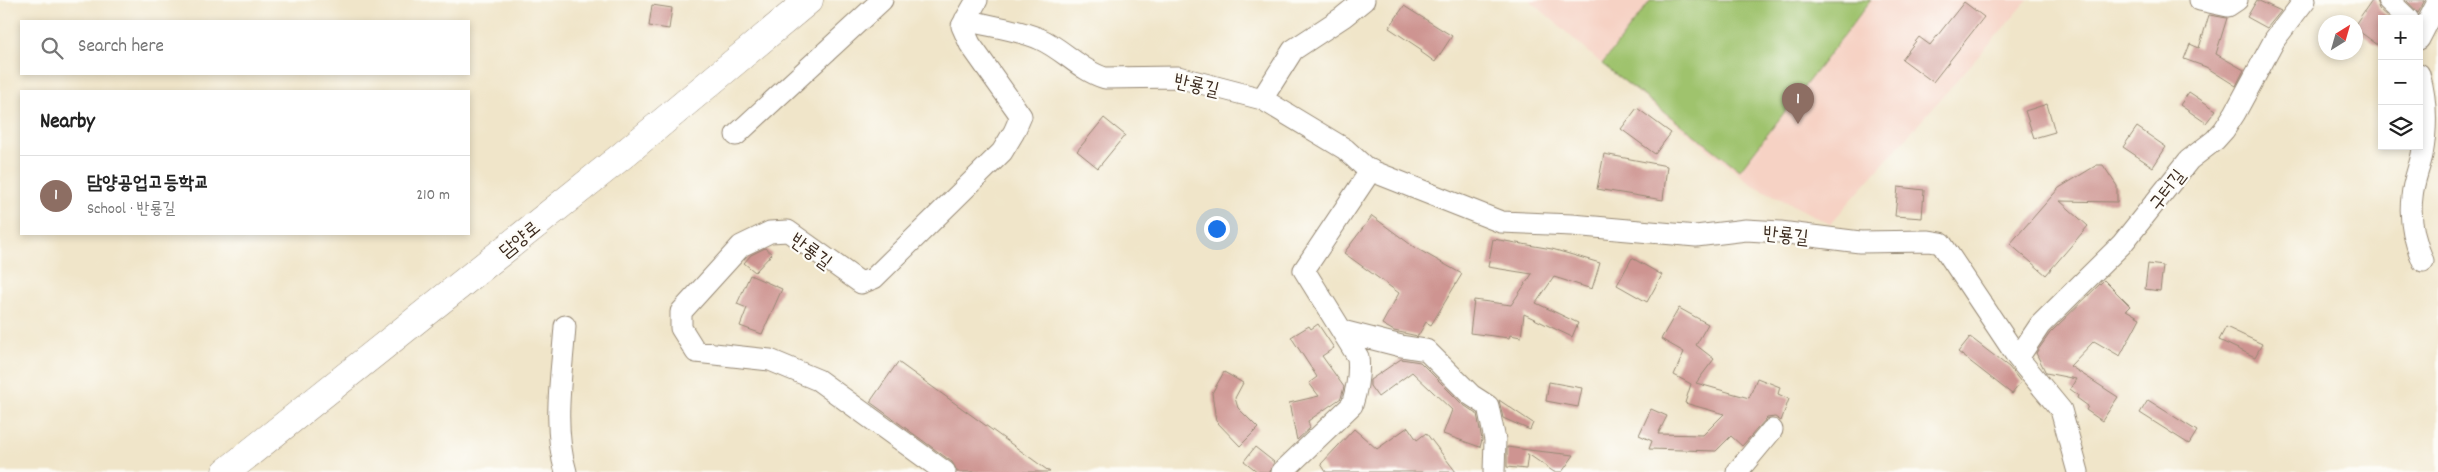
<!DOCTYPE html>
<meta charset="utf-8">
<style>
:root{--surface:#fff;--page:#f2f2f2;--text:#222;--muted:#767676;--line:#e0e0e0;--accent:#d93025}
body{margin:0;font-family:Dekko,"Poor Story",sans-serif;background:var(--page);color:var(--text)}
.controls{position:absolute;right:15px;top:15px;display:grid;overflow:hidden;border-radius:0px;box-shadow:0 2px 8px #0003}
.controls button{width:45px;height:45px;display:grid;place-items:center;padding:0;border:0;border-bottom:1px solid var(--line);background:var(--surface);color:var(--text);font:25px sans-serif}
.compass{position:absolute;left:2318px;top:15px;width:45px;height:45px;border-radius:50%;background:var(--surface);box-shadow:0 2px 8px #0003;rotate:37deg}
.you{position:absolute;left:1216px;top:228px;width:18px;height:18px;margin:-12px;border:4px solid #fff;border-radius:50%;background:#1a73e8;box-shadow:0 0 0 8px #1a73e833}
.badge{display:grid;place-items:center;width:32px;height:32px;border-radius:50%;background:var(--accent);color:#fff;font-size:16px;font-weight:700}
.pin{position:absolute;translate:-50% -41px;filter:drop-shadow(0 1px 2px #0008)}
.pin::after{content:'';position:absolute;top:26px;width:18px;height:15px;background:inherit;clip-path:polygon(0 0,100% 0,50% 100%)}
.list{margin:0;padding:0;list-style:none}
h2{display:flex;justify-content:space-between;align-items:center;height:65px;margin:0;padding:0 20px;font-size:21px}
h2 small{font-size:16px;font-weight:400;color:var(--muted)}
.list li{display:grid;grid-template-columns:32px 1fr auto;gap:15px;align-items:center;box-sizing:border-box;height:80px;padding:0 20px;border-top:1px solid var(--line)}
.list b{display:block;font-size:19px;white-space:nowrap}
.list p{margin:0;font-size:16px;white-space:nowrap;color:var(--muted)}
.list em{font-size:16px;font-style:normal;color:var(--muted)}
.icon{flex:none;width:28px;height:28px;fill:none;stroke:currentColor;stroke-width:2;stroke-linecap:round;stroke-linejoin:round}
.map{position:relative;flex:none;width:2438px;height:472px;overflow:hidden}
.search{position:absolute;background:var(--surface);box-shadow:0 2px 8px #0003;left:20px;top:20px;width:450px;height:55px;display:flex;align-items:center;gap:12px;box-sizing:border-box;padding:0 18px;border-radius:0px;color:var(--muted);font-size:19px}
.panel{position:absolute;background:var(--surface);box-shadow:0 2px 8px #0003;left:20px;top:90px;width:450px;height:145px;border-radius:0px}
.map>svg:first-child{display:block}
</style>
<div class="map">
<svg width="2438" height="472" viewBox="0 0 2438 472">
<rect width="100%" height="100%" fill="#fdfcf7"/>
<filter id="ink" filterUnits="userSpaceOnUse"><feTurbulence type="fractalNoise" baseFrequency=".02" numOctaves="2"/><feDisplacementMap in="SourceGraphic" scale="10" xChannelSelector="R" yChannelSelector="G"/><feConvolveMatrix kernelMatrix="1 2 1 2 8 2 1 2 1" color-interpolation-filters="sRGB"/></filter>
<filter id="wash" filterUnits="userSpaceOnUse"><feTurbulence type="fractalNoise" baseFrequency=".0096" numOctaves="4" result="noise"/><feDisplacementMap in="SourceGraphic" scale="20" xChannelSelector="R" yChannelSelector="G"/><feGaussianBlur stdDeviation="1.12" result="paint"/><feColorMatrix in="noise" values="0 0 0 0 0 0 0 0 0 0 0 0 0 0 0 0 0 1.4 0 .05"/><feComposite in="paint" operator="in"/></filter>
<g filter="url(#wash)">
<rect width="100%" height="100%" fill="#f0e5c9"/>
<path fill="#f6d2c4" d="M1530,0H2028L1830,224L1751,184L1602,64Z"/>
<path fill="#9fc36d" stroke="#6d7646" d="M1651,0H1871L1740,170L1602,64Z"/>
<g id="blocks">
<path fill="#ce9491" d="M2257,0L2281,11L2267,28L2247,17Z
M2372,0H2376L2379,9L2390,19H2382V48L2356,29V23Z
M2406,0H2425L2418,13Z
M1964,2L1984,17L1933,82L1902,59L1919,37L1930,45Z
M652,5L672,8L669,29L649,26Z
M1404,6L1452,36L1435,62L1421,52L1422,50L1389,28Z
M2209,15L2227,18L2216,54L2244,70L2236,86L2206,67L2184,59L2190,44L2199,48Z
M2189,92L2216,110L2206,123L2180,105Z
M2047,104L2055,132L2034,138L2025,111Z
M1637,108L1671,133L1655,154L1621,129Z
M1104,118L1125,135L1098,168L1077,151Z
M2137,127L2166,147L2153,167L2123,147Z
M1604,154L1667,166L1663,200L1597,189Z
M2097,165H2103L2117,186V202L2060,201L2088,226L2046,275L2010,244L2059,188Z
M1898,187L1924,190L1922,218L1895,216Z
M1372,216L1414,247L1462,274L1431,325L1426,322L1418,336L1394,331L1382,324L1399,293L1344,253Z
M1493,239L1552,249L1600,263L1592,289L1554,277L1536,303L1578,323L1572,337L1524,314L1521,337L1510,335L1509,338L1470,333L1474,300L1511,305L1532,274L1488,267Z
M765,248L772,254L755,272L744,263L751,255Z
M1632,258L1662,275L1647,302L1617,285Z
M2148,264L2163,266L2160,291L2145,289Z
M750,275L782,289L762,334L740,326L747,308L737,304Z
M2104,280L2130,306L2126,310L2140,318L2120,356L2094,341L2070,366L2118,397L2102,421L2086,410L2088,406L2077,398L2078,395L2070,389L2076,379L2046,373L2036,353L2050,333Z
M1679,308L1708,324L1696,345L1714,359L1696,383L1749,398L1757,378L1780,387L1778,394L1789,399L1781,421L1775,417L1767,418L1742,446L1731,436L1716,451L1649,449L1652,441L1639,435L1651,409L1667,416L1658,434L1703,435L1724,414L1685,403L1691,384L1674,375L1684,352L1661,339Z
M1318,324L1334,348L1322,356L1344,387L1341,398L1308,421L1310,428L1297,440L1289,403L1319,396L1309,383L1317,377L1291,337L1309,326L1311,329Z
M2226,327L2262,344L2255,357L2219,340Z
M1970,337L2009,367L2021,382L2012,394L1958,352Z
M1401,359L1420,362L1462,404L1477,414L1482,440L1480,447L1443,434L1452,410L1412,372L1378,397L1370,386V380Z
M898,362L1050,472H957L952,462L870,402Z
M1224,372L1243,383L1235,398L1238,408L1258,428L1240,446L1216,421L1212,393Z
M1549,382L1582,388L1578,407L1546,401Z
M1499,400L1533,423L1530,430L1503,418Z
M2148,400L2197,431L2189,444L2140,413Z
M1408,427L1417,440L1426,433L1456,472H1326L1321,464L1354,429L1377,449Z
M1255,447L1274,462L1270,472H1258L1244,461Z
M1507,447L1528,450L1574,455L1562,472H1554L1528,454L1526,469L1507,467Z"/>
</g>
</g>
<g filter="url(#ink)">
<use href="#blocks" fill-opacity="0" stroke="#968874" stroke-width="1"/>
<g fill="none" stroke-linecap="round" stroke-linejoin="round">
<g stroke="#968874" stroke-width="23">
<path id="street" d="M2200,0L2228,6L2237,0
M2388,0L2408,19
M965,20C989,26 1017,29 1040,39C1063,49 1081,71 1105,78L1178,77L1262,99L1345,149L1367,169L1501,222L1572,225L1696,236L1746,230L1780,232L1860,242L1929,241L1941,243L2018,358L2061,410L2078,472
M2419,39L2438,2
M2419,74C2427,101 2427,128 2422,155C2419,169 2413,182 2412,197C2409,219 2414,240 2423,261
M1262,99L1293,50L1343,17L1364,0
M736,135L882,0
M565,326C562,374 552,425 566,472
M1342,331L1401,346L1426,350L1471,395L1488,406L1495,440L1494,472
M2018,358L2040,325L2122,244L2189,160L2215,140L2224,130L2235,113L2275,39L2305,0
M945,472L818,380L770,360L696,352L681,328V312L741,246L770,232L788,231L861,283L874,278L1002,152L1014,132L1021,116L970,44L962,26L977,0
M1282,472L1352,405C1357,389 1360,374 1358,357L1304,270L1371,170
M1737,472L1772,430"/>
</g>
<g stroke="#968874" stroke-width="29">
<path id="secondary" d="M226,472L623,155L809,0"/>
</g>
<use href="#street" stroke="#fff" stroke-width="21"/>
<use href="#secondary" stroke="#fff" stroke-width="28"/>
</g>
</g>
<g text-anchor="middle" stroke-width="4.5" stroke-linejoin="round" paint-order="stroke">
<g font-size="19" fill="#3b2a1e" stroke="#fdfcf7">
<text transform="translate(1197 84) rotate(13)" y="7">반룡길</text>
<text transform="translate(2166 189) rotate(-52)" y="7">구터길</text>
<text transform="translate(1786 234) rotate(6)" y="7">반룡길</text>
<text transform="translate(519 238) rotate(-39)" y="7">담양로</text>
<text transform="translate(812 250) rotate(36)" y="7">반룡길</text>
</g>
</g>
</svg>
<div class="controls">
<button>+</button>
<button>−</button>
<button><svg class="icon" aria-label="layers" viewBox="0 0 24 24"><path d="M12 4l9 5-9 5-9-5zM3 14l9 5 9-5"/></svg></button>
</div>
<svg class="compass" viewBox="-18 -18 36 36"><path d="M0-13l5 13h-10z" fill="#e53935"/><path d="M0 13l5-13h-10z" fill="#767676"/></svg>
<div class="you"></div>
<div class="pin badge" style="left:1798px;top:124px;background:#8d6e63">1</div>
<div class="search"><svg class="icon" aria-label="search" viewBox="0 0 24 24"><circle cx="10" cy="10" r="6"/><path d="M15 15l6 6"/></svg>Search here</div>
<section class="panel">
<h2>Nearby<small></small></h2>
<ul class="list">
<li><span class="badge" style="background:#8d6e63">1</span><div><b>담양공업고등학교</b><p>School · 반룡길</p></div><em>210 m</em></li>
</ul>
</section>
</div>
